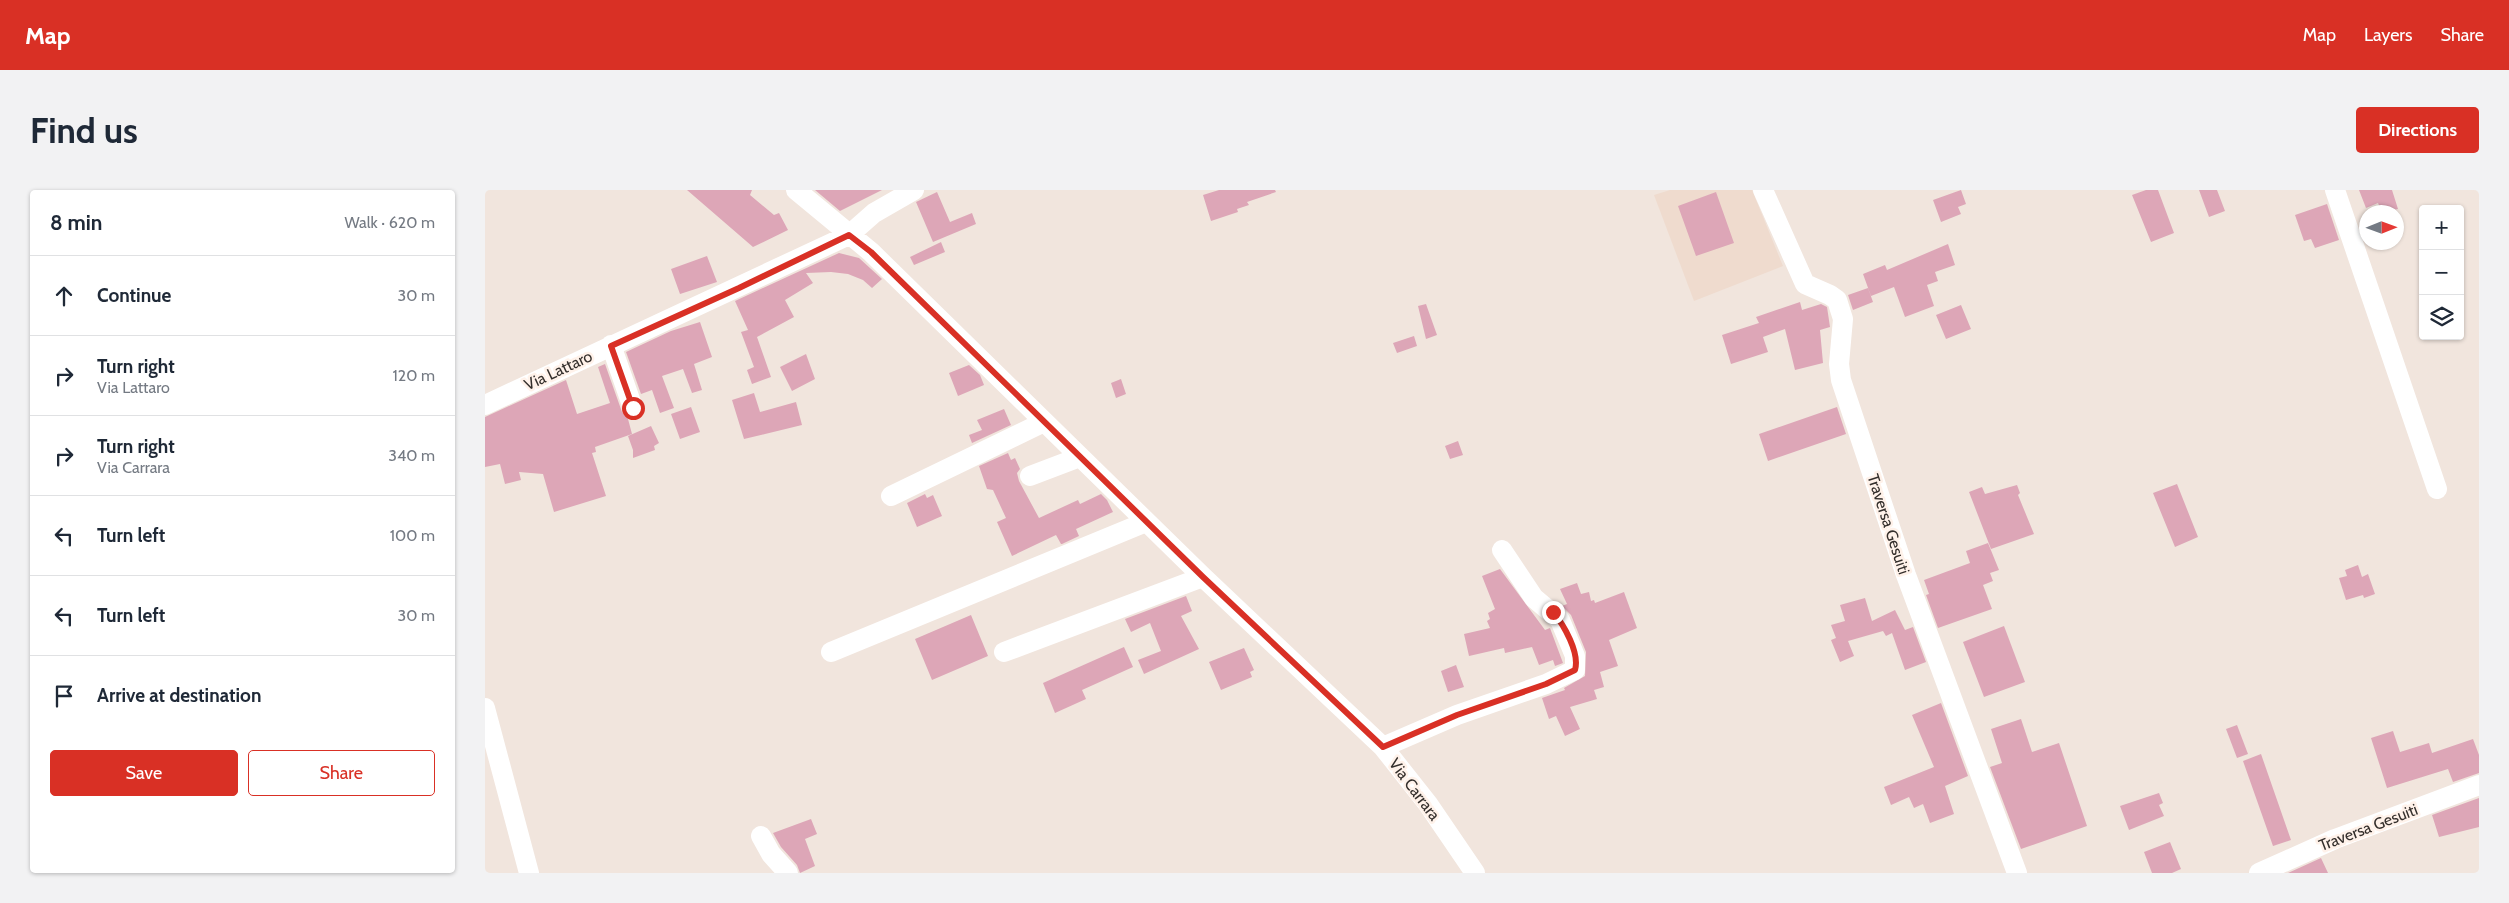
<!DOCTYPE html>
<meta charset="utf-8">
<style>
:root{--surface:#fff;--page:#f2f2f3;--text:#1f2937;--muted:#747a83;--line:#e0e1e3;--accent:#d93025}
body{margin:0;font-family:Cabin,sans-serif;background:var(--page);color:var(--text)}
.controls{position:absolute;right:15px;top:15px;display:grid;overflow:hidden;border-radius:5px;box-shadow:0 1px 4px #0004}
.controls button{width:45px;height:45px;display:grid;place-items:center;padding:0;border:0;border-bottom:1px solid var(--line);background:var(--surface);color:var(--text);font:25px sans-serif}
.compass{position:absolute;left:1874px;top:15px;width:45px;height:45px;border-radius:50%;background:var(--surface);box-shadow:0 1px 4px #0004;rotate:89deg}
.stop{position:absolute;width:15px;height:15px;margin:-11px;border:4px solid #d93025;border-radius:50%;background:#fff}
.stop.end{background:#d93025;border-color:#fff;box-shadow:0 1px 5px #0008}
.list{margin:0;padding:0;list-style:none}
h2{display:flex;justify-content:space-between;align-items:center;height:65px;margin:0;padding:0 20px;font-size:21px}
h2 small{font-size:16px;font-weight:400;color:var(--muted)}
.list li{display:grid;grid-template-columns:32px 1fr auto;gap:15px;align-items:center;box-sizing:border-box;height:80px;padding:0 20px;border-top:1px solid var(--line)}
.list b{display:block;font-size:19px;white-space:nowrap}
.list p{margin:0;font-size:16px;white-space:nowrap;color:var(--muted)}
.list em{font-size:16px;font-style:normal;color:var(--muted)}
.actions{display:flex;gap:10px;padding:15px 20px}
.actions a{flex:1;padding:11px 0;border:1px solid var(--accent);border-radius:5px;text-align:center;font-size:18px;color:var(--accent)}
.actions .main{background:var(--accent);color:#fff}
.icon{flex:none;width:28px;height:28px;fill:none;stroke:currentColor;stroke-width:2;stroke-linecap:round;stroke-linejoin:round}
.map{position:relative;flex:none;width:1994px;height:683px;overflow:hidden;border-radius:5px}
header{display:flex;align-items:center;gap:30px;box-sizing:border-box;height:70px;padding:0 25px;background:var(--accent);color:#fff}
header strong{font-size:24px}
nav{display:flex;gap:28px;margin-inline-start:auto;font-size:18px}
.intro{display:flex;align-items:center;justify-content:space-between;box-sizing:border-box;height:120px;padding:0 30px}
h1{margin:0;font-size:35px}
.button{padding:12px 22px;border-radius:5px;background:var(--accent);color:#fff;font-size:18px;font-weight:700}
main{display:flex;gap:30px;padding:0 30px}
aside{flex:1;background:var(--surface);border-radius:5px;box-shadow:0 1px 4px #0004}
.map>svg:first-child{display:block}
</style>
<header>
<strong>Map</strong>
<nav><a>Map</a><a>Layers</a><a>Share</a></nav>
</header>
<div class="intro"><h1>Find us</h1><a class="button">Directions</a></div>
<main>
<aside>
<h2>8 min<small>Walk · 620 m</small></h2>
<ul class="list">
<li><svg class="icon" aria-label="ahead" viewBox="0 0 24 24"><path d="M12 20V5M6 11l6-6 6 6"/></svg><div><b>Continue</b></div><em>30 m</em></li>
<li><svg class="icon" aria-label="right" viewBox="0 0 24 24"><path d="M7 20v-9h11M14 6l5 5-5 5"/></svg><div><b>Turn right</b><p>Via Lattaro</p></div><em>120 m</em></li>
<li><svg class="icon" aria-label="right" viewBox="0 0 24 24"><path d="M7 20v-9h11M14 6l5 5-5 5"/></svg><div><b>Turn right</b><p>Via Carrara</p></div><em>340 m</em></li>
<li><svg class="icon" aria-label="left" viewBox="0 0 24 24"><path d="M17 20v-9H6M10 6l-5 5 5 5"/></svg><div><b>Turn left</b></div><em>100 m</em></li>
<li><svg class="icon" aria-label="left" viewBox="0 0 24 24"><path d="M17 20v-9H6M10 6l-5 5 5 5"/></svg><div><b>Turn left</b></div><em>30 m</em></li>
<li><svg class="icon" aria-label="arrive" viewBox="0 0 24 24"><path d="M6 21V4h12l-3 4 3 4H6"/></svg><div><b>Arrive at destination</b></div></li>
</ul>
<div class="actions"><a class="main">Save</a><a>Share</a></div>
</aside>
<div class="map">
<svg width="1994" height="683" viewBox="0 0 1994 683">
<rect width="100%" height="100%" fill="#f1e5dd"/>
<path fill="#efdbce" d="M1185,0H1267L1298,76L1209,111L1169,5Z"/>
<path fill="#dda6b7" d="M202,0H267L265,5L289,25L294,23L303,40L268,57Z
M330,0H397L355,21Z
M734,0H790L791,2L762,12L764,15L752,19L753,22L726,31L718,5Z
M1476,0L1481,14L1473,17L1476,24L1456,32L1448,10Z
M1661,0H1673L1689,43L1666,52L1647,5Z
M1714,0H1732L1740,21L1724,27Z
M1874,0H1907L1913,19L1897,22L1893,13L1881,18Z
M452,2L465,32L487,23L491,34L448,52L431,12Z
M1231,2L1249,53L1211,66L1193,16Z
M1842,14L1854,50L1830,58L1826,49L1819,51L1810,25Z
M456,52L460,62L429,75L425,67Z
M1463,54L1470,75L1450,82L1453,91L1442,95L1449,116L1420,127L1409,97L1386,106L1378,84L1400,75L1402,80Z
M354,63L374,68L397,89L387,98L378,90L363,84L346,82L321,83L328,93L300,110L309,127L272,147L286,187L267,194L262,180L269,177L256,142L263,140L250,111Z
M222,66L232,92L195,104L186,79Z
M1383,98L1388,112L1368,120L1363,105Z
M1315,112L1317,120L1336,114L1342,117L1345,137L1335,140L1338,173L1310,180L1300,139L1278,147L1283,162L1246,174L1237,145L1274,133L1271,127Z
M941,114L952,145L941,149L933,116Z
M1476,115L1486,139L1461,149L1451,125Z
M215,132L227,167L209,174L217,200L207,203L198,179L177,186L189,218L175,223L167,200L156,204L141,162L186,141Z
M929,146L932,156L912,163L908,153Z
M321,164L330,189L307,201L295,177Z
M120,174L137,222L143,229L147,244L110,257L111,262L107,263L121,306L69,322L58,284L34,282L36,290L20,294L15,274L0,277V227L81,190L92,224L125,213L113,177Z
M484,175L495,185L499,195L473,206L464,183Z
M636,189L641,204L631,208L626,193Z
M269,203L275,222L311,212L317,235L259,249L247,210Z
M206,217L215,242L195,249L186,224Z
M1352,217L1361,244L1283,271L1274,244Z
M519,219L526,235L487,253L484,245L497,240L492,230Z
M166,236L174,253L169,256L170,260L148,268V260L143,246Z
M973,251L978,265L965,269L960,256Z
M523,263L526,270L530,268L535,279L532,283L534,291L554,328L593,310L595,314L616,304L622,310L628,322L591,339L594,346L577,354H576L571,345L527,366L512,332L521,328L508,300L502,299L494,276Z
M1692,294L1713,347L1690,357L1668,303Z
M1532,295L1535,303L1533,305L1549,344L1506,359L1484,302L1497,297L1500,304Z
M440,304L442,308L448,305L457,326L432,337L422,313Z
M1503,353L1514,380L1505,383L1508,391L1498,395L1507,419L1453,438L1441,405L1444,404L1439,390L1485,373L1481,361Z
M1873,375L1877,387L1883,384L1890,404L1879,408L1878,405L1861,410L1854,388L1862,386L1860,380Z
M1015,379L1060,440L1065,438L1078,473L1070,476L1068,470L1054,475L1047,457L1020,463L1019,458L984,466L979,444L1005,438L1002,431L1005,429L1003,423L1010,419L997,386Z
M1092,393L1096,404L1104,402L1106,411L1109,410L1110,413L1139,402L1152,438L1124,450L1133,476L1115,482L1119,497L1109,500L1112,509L1085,517L1095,539L1080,546L1071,526L1064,529L1057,508L1080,500L1079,498L1100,486L1101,462L1086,425L1077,416L1082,414L1075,399Z
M701,406L707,421L696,426L714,459L659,484L653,470L676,461L665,433L646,442L640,429Z
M1380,408L1387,431L1410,420L1420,440L1428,437L1441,472L1420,480L1407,443L1401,446L1398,441L1363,451L1369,466L1355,472L1346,450L1351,448L1346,435L1360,431L1355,415Z
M486,425L503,466L447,490L430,449Z
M1519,436L1540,492L1499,507L1478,452Z
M639,457L648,477L597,500L601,509L570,523L558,493Z
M759,458L769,480L765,482L767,487L736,500L724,472Z
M971,475L979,497L963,502L956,481Z
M1456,513L1483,586L1460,596L1469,624L1445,633L1438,614L1429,618L1424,607L1406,615L1399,597L1449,577L1427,525Z
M1536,529L1547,562L1574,553L1602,636L1536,659L1505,577L1517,573L1506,539Z
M1752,535L1763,564L1752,568L1741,539Z
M1908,541L1915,562L1944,553L1947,563L1988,549L1994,565V583L1968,592L1963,579L1902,598L1886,548Z
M1776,564L1806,650L1788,656L1758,571Z
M1674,603L1678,613L1674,615L1679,626L1644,640L1635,616Z
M1994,608V637L1954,647L1947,625Z
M326,629L332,644L320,649L330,676L315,683L312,675L296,657L288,643Z
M1685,652L1696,679L1687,683H1667L1659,662Z
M1836,668L1843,683H1803Z"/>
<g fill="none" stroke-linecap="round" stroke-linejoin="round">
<path stroke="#fff" stroke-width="20" d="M311,0L386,62L718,387L898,557L943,614L990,683
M1278,0L1320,94L1345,105L1352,110L1358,129L1354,174L1356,190L1421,385L1532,683
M1850,0L1952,299
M126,155L148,218
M0,215L364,45L389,23L429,0
M545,286L595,267
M406,306L559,232
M346,462L661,332
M519,462L718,387
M0,518L44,683
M898,557L972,525L1061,494L1090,480V466L1075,430L1049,408L1017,360
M276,646L286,664L303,683
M1774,683L1850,649L1994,595"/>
</g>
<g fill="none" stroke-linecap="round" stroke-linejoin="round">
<path stroke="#d93025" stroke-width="6" d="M148,218L126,156L254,98L364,45L386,62L718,387L898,557L972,525L1061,494L1090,480C1095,463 1079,435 1068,422"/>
</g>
<g text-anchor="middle" stroke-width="5" stroke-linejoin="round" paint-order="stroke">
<g font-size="16" fill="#342f2c" stroke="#fff2ea">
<text transform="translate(73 180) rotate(-25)" y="6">Via Lattaro</text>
<text transform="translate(1404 334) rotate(72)" y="6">Traversa Gesuiti</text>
<text transform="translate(930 599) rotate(53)" y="6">Via Carrara</text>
<text transform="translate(1883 637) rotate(-21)" y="6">Traversa Gesuiti</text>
</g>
</g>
</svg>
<div class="controls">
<button>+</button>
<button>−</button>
<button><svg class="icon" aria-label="layers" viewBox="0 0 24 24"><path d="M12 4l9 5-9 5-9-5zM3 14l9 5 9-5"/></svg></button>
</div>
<svg class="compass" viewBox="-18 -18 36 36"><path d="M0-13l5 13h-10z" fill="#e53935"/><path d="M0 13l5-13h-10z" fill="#747a83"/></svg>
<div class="stop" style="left:148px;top:218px"></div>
<div class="stop end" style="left:1068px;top:422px"></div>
</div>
</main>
